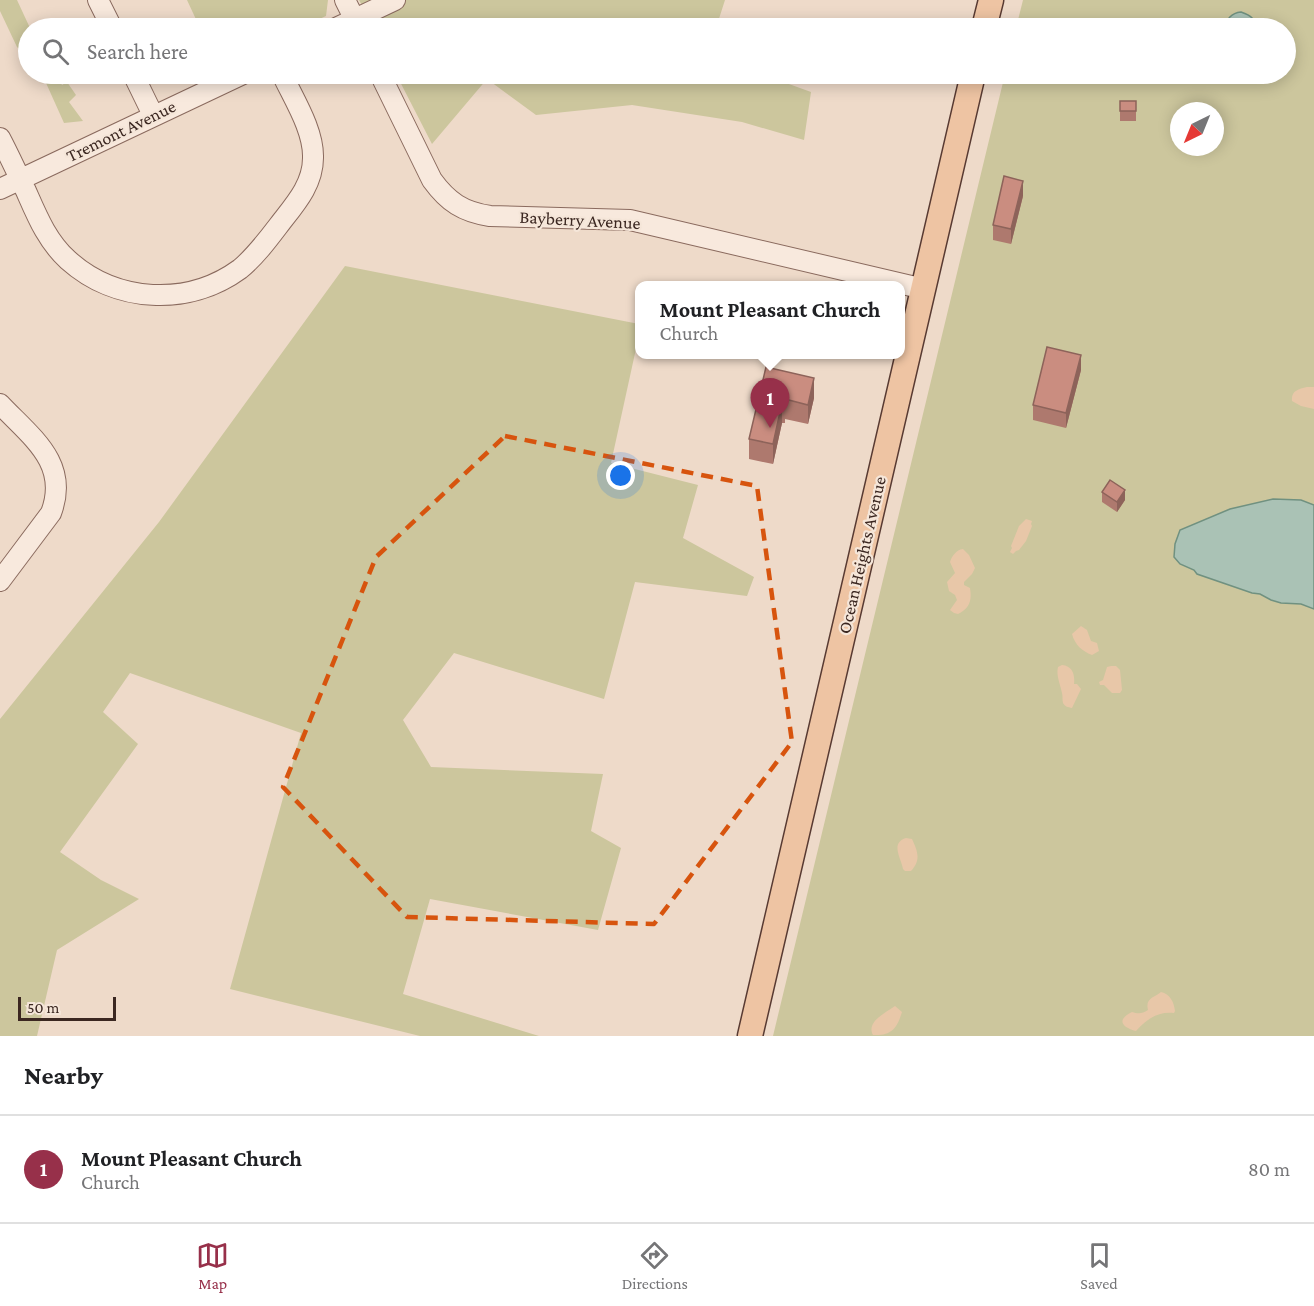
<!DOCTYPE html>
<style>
:root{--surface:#fff;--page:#f6f6f6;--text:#202124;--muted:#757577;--line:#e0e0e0;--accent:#97304a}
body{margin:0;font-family:"Crimson Pro",serif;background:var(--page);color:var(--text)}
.compass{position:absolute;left:1170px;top:102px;width:54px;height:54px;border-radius:50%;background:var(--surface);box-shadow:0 3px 15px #0003;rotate:223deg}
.scale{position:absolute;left:18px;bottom:15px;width:98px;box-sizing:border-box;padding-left:6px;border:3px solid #3b2721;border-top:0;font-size:16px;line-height:21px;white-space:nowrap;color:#3b2721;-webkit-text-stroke:4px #f5e6d9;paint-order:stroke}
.you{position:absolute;left:621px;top:476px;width:21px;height:21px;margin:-15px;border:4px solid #fff;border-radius:50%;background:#1a73e8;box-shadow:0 0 0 9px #1a73e833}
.badge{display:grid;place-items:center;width:39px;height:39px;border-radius:50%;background:var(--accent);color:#fff;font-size:20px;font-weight:700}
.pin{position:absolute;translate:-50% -50px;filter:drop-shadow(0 2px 3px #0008)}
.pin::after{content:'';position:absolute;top:32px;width:21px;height:18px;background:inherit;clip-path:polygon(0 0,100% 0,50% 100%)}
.popup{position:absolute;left:635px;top:281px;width:270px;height:78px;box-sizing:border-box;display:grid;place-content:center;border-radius:12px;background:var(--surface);filter:drop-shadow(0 2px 4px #0005);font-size:20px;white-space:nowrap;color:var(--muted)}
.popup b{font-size:22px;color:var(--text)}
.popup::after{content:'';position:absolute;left:50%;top:100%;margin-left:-12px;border:12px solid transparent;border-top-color:var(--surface)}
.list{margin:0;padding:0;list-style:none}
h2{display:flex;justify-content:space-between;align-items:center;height:78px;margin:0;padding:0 24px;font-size:26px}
h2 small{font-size:20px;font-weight:400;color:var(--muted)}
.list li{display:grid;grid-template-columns:39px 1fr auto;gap:18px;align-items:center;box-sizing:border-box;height:108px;padding:0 24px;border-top:2px solid var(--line)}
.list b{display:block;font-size:22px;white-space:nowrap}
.list p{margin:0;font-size:20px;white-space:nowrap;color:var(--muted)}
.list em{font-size:20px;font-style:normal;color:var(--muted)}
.icon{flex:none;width:33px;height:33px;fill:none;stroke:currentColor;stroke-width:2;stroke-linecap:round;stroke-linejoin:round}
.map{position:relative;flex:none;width:1314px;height:1036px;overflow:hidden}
.search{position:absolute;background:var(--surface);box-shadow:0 3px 15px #0003;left:18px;right:18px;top:18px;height:66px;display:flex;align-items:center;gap:15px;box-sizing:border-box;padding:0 21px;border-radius:33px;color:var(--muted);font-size:22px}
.sheet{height:186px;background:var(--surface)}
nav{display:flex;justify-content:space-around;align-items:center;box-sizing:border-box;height:84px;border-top:2px solid var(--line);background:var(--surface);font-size:16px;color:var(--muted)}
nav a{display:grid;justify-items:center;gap:3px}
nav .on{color:var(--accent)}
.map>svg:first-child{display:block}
</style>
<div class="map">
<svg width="1314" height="1036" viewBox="0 0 1314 1036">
<rect width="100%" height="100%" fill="#eedac9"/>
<path fill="#ccc69d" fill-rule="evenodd" d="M0,0H17L30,28H28V57L17,47L0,11Z
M187,0H328L326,16L300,28H200Z
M359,0H725L716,28H374Z
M1023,0H1314V1036H773L1005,74H1286V28H1016ZM1179,111H1215V147H1179Z
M42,74H56L62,85L67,82L76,95L69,102L83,121L64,123Z
M396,74H761L811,92L804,140L742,122L632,105L536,115L487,79L432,144Z
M345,266L639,324V335L611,463L698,485L683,538L754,577L747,596L635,582L604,699L454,653L403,720L431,767L603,774L591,831L621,848L598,930L430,899L403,994L539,1036H420L230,989L301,733L130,673L103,712L138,744L60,852L101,880L139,899L57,950L37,1036H0V719L159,522Z"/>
<path fill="#e8c7a8" d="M1307,387H1314V409L1301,406L1292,401C1291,391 1298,389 1307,387Z
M1026,519L1032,521L1031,524L1032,526L1026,541L1019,550L1016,551L1013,554L1010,552L1012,548L1011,546L1019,526Z
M963,549L969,555L975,568L972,574L964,582V585L970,588C972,600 970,608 958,614L954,613L950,610L957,600L955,595L949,591L947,582L955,573L950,562C952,556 956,550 963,549Z
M1081,626L1087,630L1091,641L1097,643L1099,651L1092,655C1082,651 1075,645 1072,634Z
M1062,665C1073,666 1075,675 1074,684H1077L1081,689L1072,708C1068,707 1065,707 1063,703C1062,700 1063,696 1062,693C1060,683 1056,676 1058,667Z
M1111,666H1116L1120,670L1122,690L1120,693H1112L1104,685H1100L1099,682L1103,680L1107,667Z
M906,838L912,839C918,852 921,860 911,871H905L903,869C901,858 890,843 906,838Z
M1161,992C1170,994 1174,1002 1175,1011L1174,1013C1158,1011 1147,1019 1136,1031C1122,1027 1116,1020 1132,1012C1138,1014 1142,1014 1148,1010C1145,998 1154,998 1161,992Z
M895,1006L902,1012C897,1028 892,1036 873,1035C866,1022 885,1013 895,1006Z"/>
<path fill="#aac2b5" stroke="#709180" stroke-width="1.5" d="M1241,12C1252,16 1254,18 1256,28H1224C1227,19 1231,13 1241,12Z
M1273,499L1301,500L1314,505V609L1301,604L1281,603L1271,600L1260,594L1252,593L1197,574L1194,570L1180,564L1174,557L1175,544L1180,530L1230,509Z"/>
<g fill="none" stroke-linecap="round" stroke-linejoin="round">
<g stroke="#8a6a5e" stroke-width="22">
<path id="minor" d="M98,0L112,28
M345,0L359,28
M336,28L395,0
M133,74L153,115
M380,74L432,180C448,202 463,212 490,216L630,220L924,289
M0,138C9,155 17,173 26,191C37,216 47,241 68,260C116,303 188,307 240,269C256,256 269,238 282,221C297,202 313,183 313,158C314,130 293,98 282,74
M0,189L243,74
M0,404C31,437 70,463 51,513L0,581"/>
</g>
<g stroke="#583a32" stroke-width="27">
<path id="major" d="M984,28L991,0
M750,1036L973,74"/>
</g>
<use href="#minor" stroke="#f8e9dd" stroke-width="20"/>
<use href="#major" stroke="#eec4a3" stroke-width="24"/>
</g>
<path fill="#ae796e" d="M1120,101H1136V121H1120Z
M1023,196L1011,244L993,240V225Z
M766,367L814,398L808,424L785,419V423H782L773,464L749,459V439Z
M1081,370L1066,428L1033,420V405Z
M1102,492L1125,500L1117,512L1102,502Z"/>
<path fill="#8d635a" d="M1023,181V196L1011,244V229Z
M1081,355V370L1066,428V413Z
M814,378V398L808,424V405Z
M782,403V423L773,464V444Z
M1125,490V500L1117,512V502Z"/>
<path fill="#ca8d80" stroke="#8d635a" stroke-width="1.5" d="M1120,101H1136V111H1120Z
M1004,176L1023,181L1011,229L993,225Z
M1047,347L1081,355L1066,413L1033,405Z
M766,367L814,378L808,405L785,399V403H782L773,444L749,439Z
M1110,480L1125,490L1117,502L1102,492Z"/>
<path fill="none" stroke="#d7540e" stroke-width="4.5" stroke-dasharray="12 8" stroke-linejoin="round" d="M505,436L757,486L792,742L654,924L407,917L283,787L376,557Z"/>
<g text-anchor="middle" stroke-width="4.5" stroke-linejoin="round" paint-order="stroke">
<g font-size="18" fill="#3b2721" stroke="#f5e6d9">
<text transform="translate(121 131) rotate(-26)" y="6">Tremont Avenue</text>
<text transform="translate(580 220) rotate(3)" y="6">Bayberry Avenue</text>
<text transform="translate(862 555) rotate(-77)" y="6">Ocean Heights Avenue</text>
</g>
</g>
</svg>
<svg class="compass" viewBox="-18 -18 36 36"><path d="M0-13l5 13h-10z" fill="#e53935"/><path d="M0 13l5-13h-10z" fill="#757577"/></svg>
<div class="scale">50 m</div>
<div class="you"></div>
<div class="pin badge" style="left:770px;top:428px">1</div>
<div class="popup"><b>Mount Pleasant Church</b>Church</div>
<div class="search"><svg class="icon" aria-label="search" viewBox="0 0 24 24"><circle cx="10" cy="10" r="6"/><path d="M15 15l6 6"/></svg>Search here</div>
</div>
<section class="sheet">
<h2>Nearby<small></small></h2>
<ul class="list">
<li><span class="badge">1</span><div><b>Mount Pleasant Church</b><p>Church</p></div><em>80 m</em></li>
</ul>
</section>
<nav>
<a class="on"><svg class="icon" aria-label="map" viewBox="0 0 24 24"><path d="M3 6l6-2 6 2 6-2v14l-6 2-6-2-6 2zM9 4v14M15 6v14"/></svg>Map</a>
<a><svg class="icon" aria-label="directions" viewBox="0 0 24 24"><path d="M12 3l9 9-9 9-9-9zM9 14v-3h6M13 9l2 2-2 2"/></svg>Directions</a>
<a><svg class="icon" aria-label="saved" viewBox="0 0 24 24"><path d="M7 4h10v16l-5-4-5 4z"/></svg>Saved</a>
</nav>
